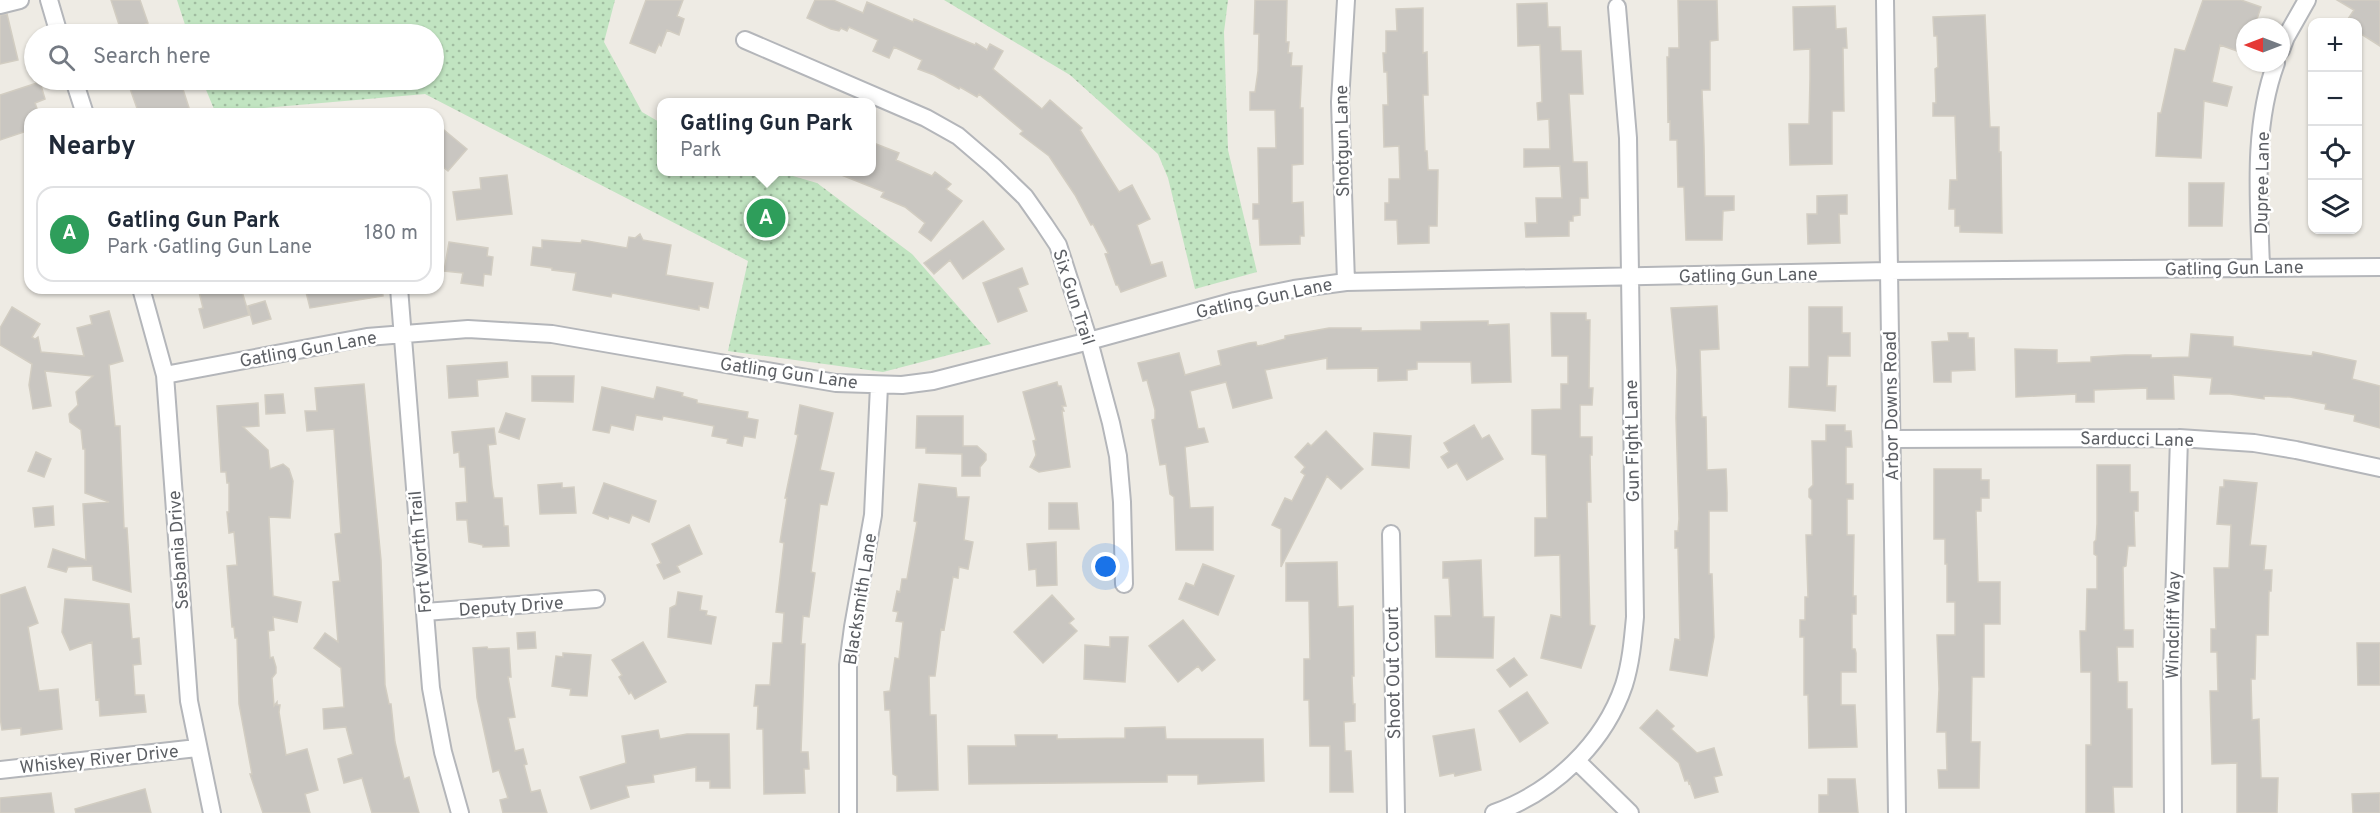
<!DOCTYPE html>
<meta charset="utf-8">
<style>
:root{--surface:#fff;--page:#f6f6f7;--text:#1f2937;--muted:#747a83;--line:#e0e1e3;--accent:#e24236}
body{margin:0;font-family:Overpass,sans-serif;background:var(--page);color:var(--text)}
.controls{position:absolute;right:18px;top:18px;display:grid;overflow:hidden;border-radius:12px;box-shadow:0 2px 4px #0004}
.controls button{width:54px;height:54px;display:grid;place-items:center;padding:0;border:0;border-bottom:2px solid var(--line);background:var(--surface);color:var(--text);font:30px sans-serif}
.compass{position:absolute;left:2236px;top:18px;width:54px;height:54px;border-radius:50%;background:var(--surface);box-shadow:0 2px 4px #0004;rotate:270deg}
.you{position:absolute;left:1106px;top:567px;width:21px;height:21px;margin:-15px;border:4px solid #fff;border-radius:50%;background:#1a73e8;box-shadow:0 0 0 9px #1a73e833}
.badge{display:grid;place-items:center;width:39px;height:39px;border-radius:50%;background:var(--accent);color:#fff;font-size:20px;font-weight:700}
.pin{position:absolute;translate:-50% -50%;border:3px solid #fff;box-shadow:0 2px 6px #0006}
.popup{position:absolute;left:657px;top:98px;width:219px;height:78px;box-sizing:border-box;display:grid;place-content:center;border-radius:12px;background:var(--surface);filter:drop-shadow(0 2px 4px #0005);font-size:20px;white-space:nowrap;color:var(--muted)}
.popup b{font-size:22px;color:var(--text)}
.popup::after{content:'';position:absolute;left:50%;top:100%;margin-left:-12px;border:12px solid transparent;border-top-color:var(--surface)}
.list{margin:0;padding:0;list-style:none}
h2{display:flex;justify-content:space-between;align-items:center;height:78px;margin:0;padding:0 24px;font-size:26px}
h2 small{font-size:20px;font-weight:400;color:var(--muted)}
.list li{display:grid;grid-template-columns:39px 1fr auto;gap:18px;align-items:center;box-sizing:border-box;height:96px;margin:0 12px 12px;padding:0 12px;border:2px solid var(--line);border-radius:18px}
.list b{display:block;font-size:22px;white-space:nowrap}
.list p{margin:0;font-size:20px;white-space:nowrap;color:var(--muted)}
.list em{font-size:20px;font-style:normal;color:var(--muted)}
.icon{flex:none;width:33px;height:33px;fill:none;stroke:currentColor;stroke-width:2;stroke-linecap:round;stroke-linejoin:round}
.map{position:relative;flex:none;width:2380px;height:813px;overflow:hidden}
.search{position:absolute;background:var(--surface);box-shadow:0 2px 4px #0004;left:24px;top:24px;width:420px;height:66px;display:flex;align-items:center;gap:15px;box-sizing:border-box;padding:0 21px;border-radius:33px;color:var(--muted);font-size:22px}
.panel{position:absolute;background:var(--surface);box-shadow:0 2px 4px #0004;left:24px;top:108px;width:420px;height:186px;border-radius:18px}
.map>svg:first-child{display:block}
</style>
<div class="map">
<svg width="2380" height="813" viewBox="0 0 2380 813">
<defs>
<pattern id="park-dots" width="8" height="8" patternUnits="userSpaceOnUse" patternTransform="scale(1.5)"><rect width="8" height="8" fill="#c1e4c1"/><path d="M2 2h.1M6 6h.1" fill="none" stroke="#a0bca0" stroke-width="1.8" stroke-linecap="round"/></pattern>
</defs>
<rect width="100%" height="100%" fill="#eeebe4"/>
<path fill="url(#park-dots)" d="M177,0H615L604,42L642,112L661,123V172H779L817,183L912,254L991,344L883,372L728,351L748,261L425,94L264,108L249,114H216L202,80H434V34H188Z
M944,0H1228L1224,32L1228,150L1257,272L1195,289L1168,178L1158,154L1070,75Z"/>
<path fill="#c9c6c1" stroke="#d2cdc2" stroke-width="1.5" d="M111,0H140L148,23L141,26L144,34H122Z
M646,0H683L677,16L684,19L679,35L667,30L661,46L659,44L655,53L630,43Z
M815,0H833L863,13L867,2L913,22L914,19L975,45L976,43L987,50L990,44L1003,51L993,69L1042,109L1050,100L1082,128L1080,130L1119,192L1132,185L1150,219L1137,225L1151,265L1162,262L1166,276L1121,292L1118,285H1116L1105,254L1108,253L1093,224L1091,225L1075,195L1049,156L1020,134L1023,131L979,94L977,97L960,87L959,89L934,75L918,69L922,60L894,47L889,58L873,51L878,40L849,27L847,31L841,28L839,31L831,29L807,18Z
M1255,0H1287L1286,42H1289L1288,53H1292L1291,66H1302L1300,108H1303V164L1292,165V203L1303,202L1304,236H1300V244L1260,245L1259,219H1253V204H1259L1258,148H1276L1275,110H1250V92H1255L1258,71L1259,34H1254Z
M1678,0H1717L1718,40L1710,41V90H1702L1704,146L1705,196H1734V210L1723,211L1722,240H1686L1684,187H1678L1677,140H1670V121L1668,122L1667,57H1669V48H1679Z
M2203,0H2241L2261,7L2256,22L2252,21L2249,27H2245V38L2240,52L2220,45L2212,82L2232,87L2227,106L2204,101L2201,158L2156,156L2158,113H2161L2175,49L2185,51Z
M2337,0H2380V46L2358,32V22H2346L2354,10Z
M1547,3L1548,27H1560L1561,51H1581L1583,94H1569L1573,162H1587L1588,198H1580V215L1573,216V221H1569V236L1526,237L1525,223H1537L1536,198H1562L1560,166L1524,167V149H1550L1549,119L1538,120L1537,103L1542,102L1540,45L1518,46L1517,4Z
M1835,6L1836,29L1846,28L1847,48H1843L1844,111H1832V164L1790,165L1789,124H1809L1810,79V49L1794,50L1793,7Z
M1423,8V53L1427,52L1428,95H1423L1425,151H1427L1428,170H1438L1437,226H1429V243L1398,244L1397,220H1385V203H1389V179H1400L1399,146L1384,147L1383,105H1388L1387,72H1384L1383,53H1386V31H1397L1396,9Z
M7,14L18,60L0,64V15Z
M1985,15L1990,127H1999V152H2001L2002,233L1960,232V226H1955V209H1949L1950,180H1957L1955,116H1933V103H1936L1935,69L1938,67L1937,36H1934L1933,17Z
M127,80H180L191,114H139Z
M40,82L45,99L35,103L39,114H30V130L0,140V95Z
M438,125L467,149L448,171L438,163Z
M871,142L899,153L896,160L932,176L935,172L951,184L946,189L962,201L931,241L919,232L925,223L905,207L881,197L884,192L834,172L871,171Z
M507,175L512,214L457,220L453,192L481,189L480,178Z
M2189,183H2224L2222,226H2189Z
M1847,195V214H1839L1840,243L1808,244L1807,214H1817V196Z
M983,221L1004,249L963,279L950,260L934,274L924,263Z
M640,234L643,240L671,245L666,275L713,283L708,308L699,306V310L612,293L611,297L573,290L576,273L552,270V268L531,265L533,247L542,248V240L581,243L582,240L627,248L629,237L635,238Z
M449,242L488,248L487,256L493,257L491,275L484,274L483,286L461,283L463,273L444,271Z
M1022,268L1028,284L1018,288L1027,311L998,322L983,283Z
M213,288H241L249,315L204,328L199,309L203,308L199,292Z
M305,288H382L383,296L310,308Z
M265,301L271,319L253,324L248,306Z
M1717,306L1719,349L1700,350L1702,417H1706L1707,470L1726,469L1727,493V511H1709V574H1712L1714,637L1707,676L1670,670L1675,639L1680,640L1678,548H1675V531H1678L1679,519L1676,418L1677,370L1671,308Z
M12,307L40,324L32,337L35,339L38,337L41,352L84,356L77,328L92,324L90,316L109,311L123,361L109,365L115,426H120L124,528H127L131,592L93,580L92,566L68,567L66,572L48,567L53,549L86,560L83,504L109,502L85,493V449H83L81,430L70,422L69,414L78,405L76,392L93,376L45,371L51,406L33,409L29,385L32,364L0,345V328Z
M1809,307H1842V333H1850V356H1828L1827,386H1836L1835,411L1789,407L1790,367H1809Z
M1551,313H1586V320H1590L1589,388H1593L1592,405H1580V437H1592V455H1590L1591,502H1587L1590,625L1595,626L1581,668L1541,658L1551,615L1561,617L1560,555L1535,556V518H1547L1546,455L1532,454V410L1561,409V384H1568V356H1552Z
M1488,321V325L1509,324L1511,382L1472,383L1471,362H1417V369L1407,370V380L1378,381V368L1327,369V358L1265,370L1272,398L1233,408L1226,382L1190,391L1198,429L1204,428L1208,442L1185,447L1190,508L1213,507V550H1176L1174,497L1170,494L1166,464L1160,465L1152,420L1155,419V410L1147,380L1143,381L1138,363L1179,353L1185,375L1221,365L1218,351L1249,343L1256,342L1257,346L1263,345L1285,339V336L1329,328H1361V331L1421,330V322Z
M1948,333H1968V338H1974L1975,370L1951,371V382H1934L1932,342L1949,341Z
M2191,334L2233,337V346L2312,356L2313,352L2356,361L2352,379L2380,386V428L2354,421L2355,415L2325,409L2326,404L2290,397L2264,396V399L2230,394H2210L2212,378L2173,375L2174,399H2147V388L2094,390V402H2076V394L2016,397L2015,349L2057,350V363L2091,362V357L2125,355H2151V358L2189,357Z
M507,362L508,377L477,380L478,396L449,398L447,366Z
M532,376H574L573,402L532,401Z
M1057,382L1058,386H1061L1066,406H1062L1064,411H1062L1070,467L1039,472L1030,467L1036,455L1033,441L1036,440L1023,392Z
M364,384L381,560L385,685L389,704H391L395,742L404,779L409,777L419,813H372L362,778L344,783L338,759L353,754L346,727L324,729L323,709L344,707L341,668L314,648L325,633L338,642L333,582L340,581L335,534L341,533L334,429L307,431L305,411H317L315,388Z
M602,387L654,399L657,387L683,393L682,396L697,400V403L748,412L747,418L758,420L755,438L744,436L742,446L727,443L728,439L712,436L714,426L663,416L662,420L636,415L633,430L611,425L609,433L593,430Z
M283,394L285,413L266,414L265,395Z
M258,403L259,426L243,427L268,450L270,469L283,464L289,469L293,481L290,518L269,517L273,596L301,602L297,622L273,617L274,630L268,631L270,658L273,657L276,667V673L272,678L274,706L277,702V705H280L279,712L286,755L307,749L318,790L305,794L310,813H263L250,774H252L239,704L237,638H235L234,627H232L227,566L237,565L234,532L229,533L227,512H229V483H227L226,472H221L217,406Z
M800,405L833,413L820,470L834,473L827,505L820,504L811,572L815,573L809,617L803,616L801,644H805L801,752H808L809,769H804L805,793L764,794L763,729H757L758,706H754L756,685H770L773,643H782L784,613L776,612L784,543L780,542L787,498H785L798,435L795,434Z
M506,413L525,419L519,439L499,432Z
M917,416H963V446H977L986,454V460L980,467V476H962V454L926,453V448H916Z
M1474,425L1482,439L1489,435L1503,459L1467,480L1457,463L1448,468L1441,457L1449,452L1444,443Z
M1826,425H1845V431H1851L1852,447H1846V484H1853V499H1847V535H1854L1853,596H1856V614H1852V649H1855L1856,653V672H1841V705H1855L1857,747L1809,748L1808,695H1804V637H1800V620H1805V597H1808L1806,535H1812V500L1809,497V489L1813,485L1812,441H1826Z
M494,428L496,444L488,445L492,486L494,498H502L504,526H508L509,546L483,547V545L469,542L467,520H457L456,503L467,502L465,467H460L459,452L454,453L452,432Z
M1326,431L1363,469L1341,489L1327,476L1281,567V529L1272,525L1285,498L1292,501L1305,475L1301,472L1305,467L1295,457L1308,443L1311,446Z
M1374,433L1411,436L1409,468L1372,465Z
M36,452L51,459L44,477L28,471Z
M2097,465H2130V492H2138V511H2134L2135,546H2128L2126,566L2123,567L2124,630H2133V647H2117L2118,682H2127V709H2132V787H2113L2114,813H2086V745H2091V672H2081L2080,631H2086L2087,589H2097V556L2094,554V542L2096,540L2097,524Z
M1934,469H1981V480H1989V498H1981V511H1976L1978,582H2000V624H1984V677H1972L1971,742H1980L1979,788H1939L1938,770H1947L1946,732H1937L1939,689L1937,635H1955V602H1947V564H1945V539H1934Z
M2224,480L2257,483L2250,545L2266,546L2264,570H2272L2271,591H2269L2268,635H2256L2255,679H2251L2252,720L2259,719L2261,778H2278L2277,813H2237V763L2212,764L2210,691H2218L2217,652H2211V629H2216L2214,568H2229L2231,525L2217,524L2220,487H2224Z
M562,483V488L574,487L576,513L540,514L538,485Z
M604,483L656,501L649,522L632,515L629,523L609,516L608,519L593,513Z
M919,484L956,488L957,497H969L964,540L973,542L968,569L959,567L958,578L953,577L944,630L941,629L935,676H929L930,715H936L938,790L897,791V776L893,774L890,710H885L884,692L890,691L895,658L899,659L903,622L896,621L898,612L893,611L897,591L900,592L902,579H907L917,522L914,521Z
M1049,503H1077L1079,529H1049Z
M53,506L54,525L35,527L33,508Z
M689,525L702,554L677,566L680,572L664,579L657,565L661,563L652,544Z
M1056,542L1057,585L1037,586L1036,569L1029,570L1027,544Z
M1481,560L1483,617H1494L1493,658L1436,657L1435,616H1451L1449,578H1443V562Z
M1337,562L1338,607L1353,606L1354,676H1352L1353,704H1355V721L1344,722L1345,751H1351L1353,792H1330V746H1310L1309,700H1304V659H1310L1309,601H1286V563Z
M1203,564L1234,576L1218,615L1179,599L1186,583L1194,586Z
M25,587L38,623L28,627L39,691L58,689L62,729L21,735V728L2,730L0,717V595Z
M678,592L702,596L700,610L707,611L706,615L716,617L711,644L668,637L670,608L676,605Z
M1052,595L1074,619L1069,623L1077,631L1043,663L1014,632Z
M65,599L129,604L132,639L139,638L141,664L133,665L135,695H144L146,712L100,716L99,699L96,700L92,642L70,650L62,632Z
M1183,620L1215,660L1202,671L1198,666L1178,682L1149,646Z
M535,632L536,648L518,649L517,633Z
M1110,637H1128L1125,682L1084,679L1085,645L1110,647Z
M643,642L666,682L635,699L631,692L629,694L619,677L622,675L612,660Z
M2357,643H2380V685H2358Z
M487,647L488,649L509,648L511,677H508L515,717L508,718L515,751L523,749L527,764L524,765L531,792L540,790L547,813H503L500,800L508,798L499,770L493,772L477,698L473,648Z
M563,653L591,655L587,696L570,695L571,689L552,686L556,656L563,657Z
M1514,658L1527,675L1510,687L1497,670Z
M1527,692L1548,723L1520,742L1499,711Z
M1657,710L1674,726L1671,729L1697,753L1714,748L1722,775L1714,777L1718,792L1695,798L1690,783L1689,784L1688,780L1685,781L1679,763L1640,728Z
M1165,727L1166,739H1263L1264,781L1198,784V775H1167V782L969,784L968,746H1016L1015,735H1057V739L1125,738V728Z
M1474,729L1481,770L1455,776L1454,773L1440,776L1433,736Z
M658,730L660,739L687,734H729L730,788H710V781H696V767L653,775L654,782L626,786L629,797L591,809L580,777L626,763L622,736Z
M1828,779H1855L1858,813H1819V795H1828Z
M145,789L151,813H76L75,809Z
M51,793L54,813H0V798Z
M2380,793V813H2353L2352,794Z"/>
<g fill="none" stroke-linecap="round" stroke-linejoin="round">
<g stroke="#b4b6ba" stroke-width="20">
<path id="minor" d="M49,0L59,34
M1885,0L1897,813
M0,5L20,0
M745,40L926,118L958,136L993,166L1025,197L1044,224L1058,245L1089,341L1111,423L1118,456L1122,502L1124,584
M2281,50L2286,37L2307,0
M74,80L85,114
M2261,268C2259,201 2252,128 2276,63
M1346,282L1340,102L1346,0
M141,288L165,375L189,701L212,813
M399,288L431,688L443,752L460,813
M165,375L367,337L468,329L552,334L836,383L902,385L933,381L1089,341L1235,301L1294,289L1346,282L1889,271L2380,267
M1892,439L2179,438L2254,443L2296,450L2380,468
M1391,534L1396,813
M425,612L596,599
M1577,761L1630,813
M0,770L197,748
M848,813V665L853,627L873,515L879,386
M1494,813C1553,792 1604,744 1624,685C1631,663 1633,639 1635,617L1628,138L1617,7
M2173,813L2172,671L2179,438"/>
</g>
<use href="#minor" stroke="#fff" stroke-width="16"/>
</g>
<g text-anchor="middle" stroke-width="5" stroke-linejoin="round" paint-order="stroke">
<g font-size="18" fill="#5c5f64" stroke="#fff">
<text transform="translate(1342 141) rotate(-91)" y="6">Shotgun Lane</text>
<text transform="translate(2262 183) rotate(-89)" y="6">Dupree Lane</text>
<text transform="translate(2234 268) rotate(-1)" y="6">Gatling Gun Lane</text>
<text transform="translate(1748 275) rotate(-1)" y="6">Gatling Gun Lane</text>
<text transform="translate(1074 297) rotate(72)" y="6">Six Gun Trail</text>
<text transform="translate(1264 298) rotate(-12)" y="6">Gatling Gun Lane</text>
<text transform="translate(308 349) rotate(-10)" y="6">Gatling Gun Lane</text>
<text transform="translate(789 373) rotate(8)" y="6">Gatling Gun Lane</text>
<text transform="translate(1891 406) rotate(-91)" y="6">Arbor Downs Road</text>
<text transform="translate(2137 439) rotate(1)" y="6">Sarducci Lane</text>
<text transform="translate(1632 441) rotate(-91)" y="6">Gun Fight Lane</text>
<text transform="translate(178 550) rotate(-94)" y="6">Sesbania Drive</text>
<text transform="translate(420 552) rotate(-95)" y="6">Fort Worth Trail</text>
<text transform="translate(860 599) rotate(-81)" y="6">Blacksmith Lane</text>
<text transform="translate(511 606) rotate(-4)" y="6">Deputy Drive</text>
<text transform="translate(2173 625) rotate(-89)" y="6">Windcliff Way</text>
<text transform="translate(1393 673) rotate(-91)" y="6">Shoot Out Court</text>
<text transform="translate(99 759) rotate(-6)" y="6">Whiskey River Drive</text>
</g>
</g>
</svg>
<div class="controls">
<button>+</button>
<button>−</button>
<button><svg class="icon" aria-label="locate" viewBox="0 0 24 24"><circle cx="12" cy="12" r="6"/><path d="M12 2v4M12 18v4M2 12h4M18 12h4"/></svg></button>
<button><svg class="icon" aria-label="layers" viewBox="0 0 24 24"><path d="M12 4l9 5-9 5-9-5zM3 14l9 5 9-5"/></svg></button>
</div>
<svg class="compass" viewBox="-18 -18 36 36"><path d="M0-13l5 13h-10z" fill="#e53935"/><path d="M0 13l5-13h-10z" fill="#747a83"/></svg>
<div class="you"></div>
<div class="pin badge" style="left:766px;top:218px;background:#2e9e5b">A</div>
<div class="popup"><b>Gatling Gun Park</b>Park</div>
<div class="search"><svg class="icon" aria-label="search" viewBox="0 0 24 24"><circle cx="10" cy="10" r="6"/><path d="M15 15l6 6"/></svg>Search here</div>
<section class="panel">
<h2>Nearby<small></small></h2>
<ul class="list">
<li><span class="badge" style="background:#2e9e5b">A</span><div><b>Gatling Gun Park</b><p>Park · Gatling Gun Lane</p></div><em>180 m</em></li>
</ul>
</section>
</div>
